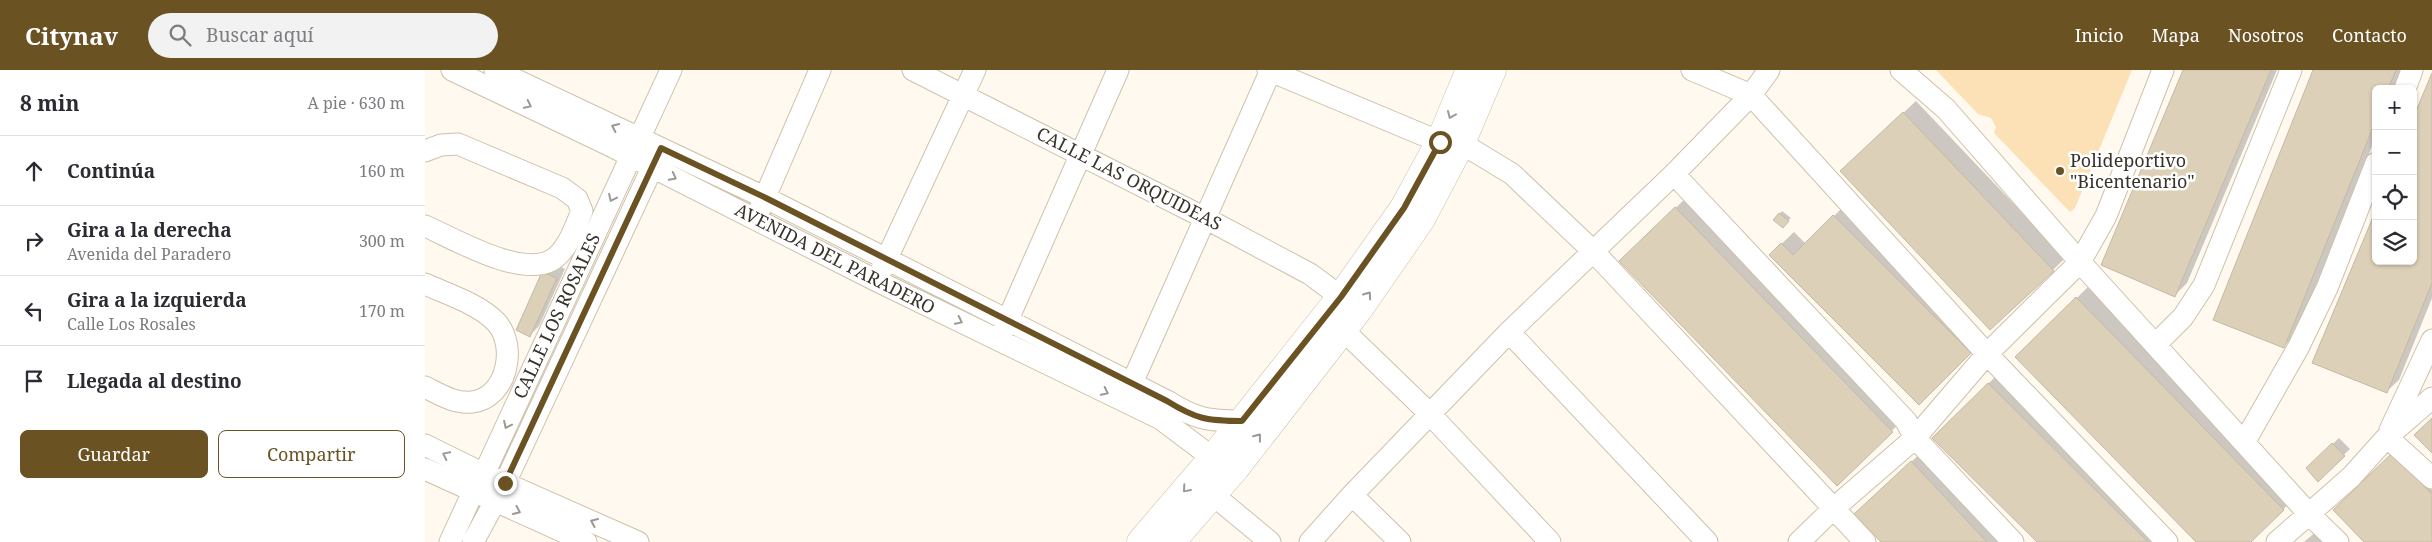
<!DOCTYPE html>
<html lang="es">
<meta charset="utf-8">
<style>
:root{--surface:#fff;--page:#f2f2f3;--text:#2b2b33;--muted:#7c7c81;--line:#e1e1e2;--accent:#6a5223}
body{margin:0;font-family:"Noto Serif",serif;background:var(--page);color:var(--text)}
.controls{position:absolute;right:15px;top:15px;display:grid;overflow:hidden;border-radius:8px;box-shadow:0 1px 4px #0004}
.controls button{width:45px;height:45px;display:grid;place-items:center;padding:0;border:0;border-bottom:1px solid var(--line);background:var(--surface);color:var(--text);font:25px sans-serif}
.stop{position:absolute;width:15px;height:15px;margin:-11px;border:4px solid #6a5223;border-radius:50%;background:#fff}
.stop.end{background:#6a5223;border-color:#fff;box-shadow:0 1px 5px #0008}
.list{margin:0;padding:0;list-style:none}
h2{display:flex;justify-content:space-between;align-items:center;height:65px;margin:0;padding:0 20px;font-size:21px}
h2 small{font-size:16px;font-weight:400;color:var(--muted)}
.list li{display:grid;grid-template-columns:32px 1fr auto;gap:15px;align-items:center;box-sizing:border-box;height:70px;padding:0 20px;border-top:1px solid var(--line)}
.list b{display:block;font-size:19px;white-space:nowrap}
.list p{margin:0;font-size:16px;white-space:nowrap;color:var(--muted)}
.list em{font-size:16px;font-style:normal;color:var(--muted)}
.actions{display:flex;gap:10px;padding:15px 20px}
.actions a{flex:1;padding:11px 0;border:1px solid var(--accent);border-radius:8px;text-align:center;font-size:18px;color:var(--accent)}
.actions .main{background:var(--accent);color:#fff}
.icon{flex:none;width:28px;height:28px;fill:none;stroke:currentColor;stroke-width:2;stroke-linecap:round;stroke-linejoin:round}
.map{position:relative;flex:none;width:2007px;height:472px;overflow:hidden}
header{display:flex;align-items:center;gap:30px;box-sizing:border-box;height:70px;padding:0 25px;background:var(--accent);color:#fff}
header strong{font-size:24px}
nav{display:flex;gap:28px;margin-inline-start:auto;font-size:18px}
.search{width:350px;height:45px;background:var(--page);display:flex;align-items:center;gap:12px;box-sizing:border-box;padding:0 18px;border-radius:28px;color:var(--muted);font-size:19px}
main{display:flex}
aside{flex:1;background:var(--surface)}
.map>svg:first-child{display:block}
</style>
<header>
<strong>Citynav</strong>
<div class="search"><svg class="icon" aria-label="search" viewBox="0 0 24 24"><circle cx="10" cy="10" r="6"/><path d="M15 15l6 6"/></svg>Buscar aquí</div>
<nav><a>Inicio</a><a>Mapa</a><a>Nosotros</a><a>Contacto</a></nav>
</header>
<main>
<aside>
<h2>8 min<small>A pie · 630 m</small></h2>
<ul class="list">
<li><svg class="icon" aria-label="ahead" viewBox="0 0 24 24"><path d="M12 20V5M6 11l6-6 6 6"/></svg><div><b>Continúa</b></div><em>160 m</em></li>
<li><svg class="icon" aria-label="right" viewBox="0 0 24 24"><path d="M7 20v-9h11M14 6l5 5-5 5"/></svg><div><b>Gira a la derecha</b><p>Avenida del Paradero</p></div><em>300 m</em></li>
<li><svg class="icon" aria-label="left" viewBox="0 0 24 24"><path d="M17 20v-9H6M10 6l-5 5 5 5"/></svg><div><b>Gira a la izquierda</b><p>Calle Los Rosales</p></div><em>170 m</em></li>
<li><svg class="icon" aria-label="arrive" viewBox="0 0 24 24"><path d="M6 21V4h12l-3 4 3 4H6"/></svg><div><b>Llegada al destino</b></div></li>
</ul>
<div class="actions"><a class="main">Guardar</a><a>Compartir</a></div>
</aside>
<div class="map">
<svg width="2007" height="472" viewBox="0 0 2007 472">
<rect width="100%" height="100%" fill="#fff9f0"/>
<path fill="#fbe1b5" d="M1511,0H1707L1650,138L1645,142L1569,63L1571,57L1566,48L1553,44Z"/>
<path fill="#0003" d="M1759,0H1852L1762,213L1750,225Z
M1890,0H1977L1970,19H1951V66L1871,265L1858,277Z
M2007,6V228L1974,310L1961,322L1951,191H1988Z
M1491,31L1640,188L1628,200L1429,89Z
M1263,126L1479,349L1412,414L1208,179Z
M1421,134L1557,270L1494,333L1345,185L1369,162L1381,174Z
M1357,141L1366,148L1357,156L1349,150Z
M128,193L140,199L114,256L105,265L118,202Z
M1664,216L1871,427L1825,472H1773L1592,287Z
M1576,301L1747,472H1614L1509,368Z
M1914,368L1925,379L1893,410L1883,398Z
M1499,380L1585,472H1458L1443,432Z
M2007,399V472H1941L1910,440Z
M1894,459L1908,472H1879Z"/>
<path fill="#ddd0b9" stroke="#c6b9a3" d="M1758,0H1846L1750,227L1676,195Z
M1888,0H1971L1963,19H1951V50L1859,278L1788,250Z
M2007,3V213L1962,323L1887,293L1951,140V191H1988V48Z
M1478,42L1629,201L1565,260L1415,101Z
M1250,137L1468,362L1412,416L1194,191Z
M1354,143L1364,151L1358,158L1348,150Z
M1408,145L1546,283L1494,335L1344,185L1356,173L1368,185Z
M117,202L132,208L105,267L91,260Z
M1651,227L1859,440L1826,472H1771L1590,287Z
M1563,313L1723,472H1612L1507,368Z
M2007,348V383L1989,365Z
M1907,373L1920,386L1893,412L1881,398Z
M1967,383L2007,424V472H1939L1908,440Z
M1486,391L1562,472H1456L1429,444Z"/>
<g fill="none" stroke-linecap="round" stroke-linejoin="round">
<g stroke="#cec1ab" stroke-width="23">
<path id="minor" d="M27,0L180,73L452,211L736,349L788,388
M70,0L341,128L742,331C771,349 782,351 817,351
M488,0L780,148L885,204L916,227
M843,0L1015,72
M1267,0L1326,25L1562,284L1742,472
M1476,0L1521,39L1655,192L1884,444L1913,472
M1980,19L1987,0
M1036,73L1087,104L1168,181L1440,472
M0,81L16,75L33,74L137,118L152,129L157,141C150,157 143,180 127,190C95,208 30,169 0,156
M1249,104L1481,351L1490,368L1588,472
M334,141L395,0
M456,201L550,0
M0,214C22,224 54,234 71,252C93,276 82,328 47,332C30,334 14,324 0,317
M917,259L1005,344L1125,472
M1084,262L1282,472
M577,263L693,0
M1731,274L1758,247L1779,215L1866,0
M707,313L846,0
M1965,360L2007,270
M1962,367L2007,408
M1820,371L1873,278L1902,218L1951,93
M0,375L59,404L213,472
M0,399L161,472
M787,424L845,472
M927,425L975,472
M25,472L48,422L59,404L246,0
M48,472L80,413L234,83
M885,472L927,425L1084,262L1249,104L1326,25L1344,0
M1374,472L1408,439L1490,368L1562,284L1655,192L1681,146L1738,0
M1852,472L1926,407L1962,367L2007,328"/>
</g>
<g stroke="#cec1ab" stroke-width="29">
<path id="major" d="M716,472L793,382L916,227L979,138L1015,72L1045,0
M746,472L811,397L933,240L996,149L1036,73L1067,0"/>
</g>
<use href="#minor" stroke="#fff" stroke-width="21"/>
<use href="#major" stroke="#fff" stroke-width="28"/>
</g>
<defs><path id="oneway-chevron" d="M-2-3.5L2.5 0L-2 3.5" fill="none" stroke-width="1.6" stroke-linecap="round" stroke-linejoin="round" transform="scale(1.25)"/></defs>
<g stroke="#9c9994">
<use href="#oneway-chevron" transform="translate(103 35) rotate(26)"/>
<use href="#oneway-chevron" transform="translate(1026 45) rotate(113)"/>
<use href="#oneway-chevron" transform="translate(190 57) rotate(-155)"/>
<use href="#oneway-chevron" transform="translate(248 107) rotate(27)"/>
<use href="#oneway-chevron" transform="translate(187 128) rotate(115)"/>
<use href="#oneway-chevron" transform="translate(943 225) rotate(-55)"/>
<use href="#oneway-chevron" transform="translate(534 251) rotate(26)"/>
<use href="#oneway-chevron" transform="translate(680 322) rotate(26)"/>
<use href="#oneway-chevron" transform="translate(82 355) rotate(115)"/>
<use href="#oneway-chevron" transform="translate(833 367) rotate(-52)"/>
<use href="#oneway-chevron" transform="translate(21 385) rotate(-154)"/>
<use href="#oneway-chevron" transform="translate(761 419) rotate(131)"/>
<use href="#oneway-chevron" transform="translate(92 441) rotate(24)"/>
<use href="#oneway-chevron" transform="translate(169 452) rotate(-156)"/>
</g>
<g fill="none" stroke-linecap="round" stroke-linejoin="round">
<path stroke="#6a5223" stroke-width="6" d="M80,413L236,78L341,128L742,331C771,349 782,351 817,351L916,227L979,138L1015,72"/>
</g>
<circle fill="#6a5223" stroke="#fff" stroke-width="2" cx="1635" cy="101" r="5"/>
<g text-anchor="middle" stroke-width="5" stroke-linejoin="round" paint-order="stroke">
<g font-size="18" fill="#38332a" stroke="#fff" text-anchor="start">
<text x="1645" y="97">Polideportivo<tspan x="1645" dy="21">"Bicentenario"</tspan></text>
</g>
<g font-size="18" fill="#38332a" stroke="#fff">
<text transform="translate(704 109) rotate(27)" y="6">CALLE LAS ORQUIDEAS</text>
<text transform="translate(410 189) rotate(27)" y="6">AVENIDA DEL PARADERO</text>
<text transform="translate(132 246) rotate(-65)" y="6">CALLE LOS ROSALES</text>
</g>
</g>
</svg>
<div class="controls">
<button>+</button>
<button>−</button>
<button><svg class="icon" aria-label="locate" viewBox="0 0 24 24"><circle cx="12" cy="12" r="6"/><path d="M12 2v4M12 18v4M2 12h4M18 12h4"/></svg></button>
<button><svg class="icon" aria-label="layers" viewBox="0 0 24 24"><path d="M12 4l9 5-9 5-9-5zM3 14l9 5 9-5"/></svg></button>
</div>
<div class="stop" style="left:1015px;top:72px"></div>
<div class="stop end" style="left:80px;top:413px"></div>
</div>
</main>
